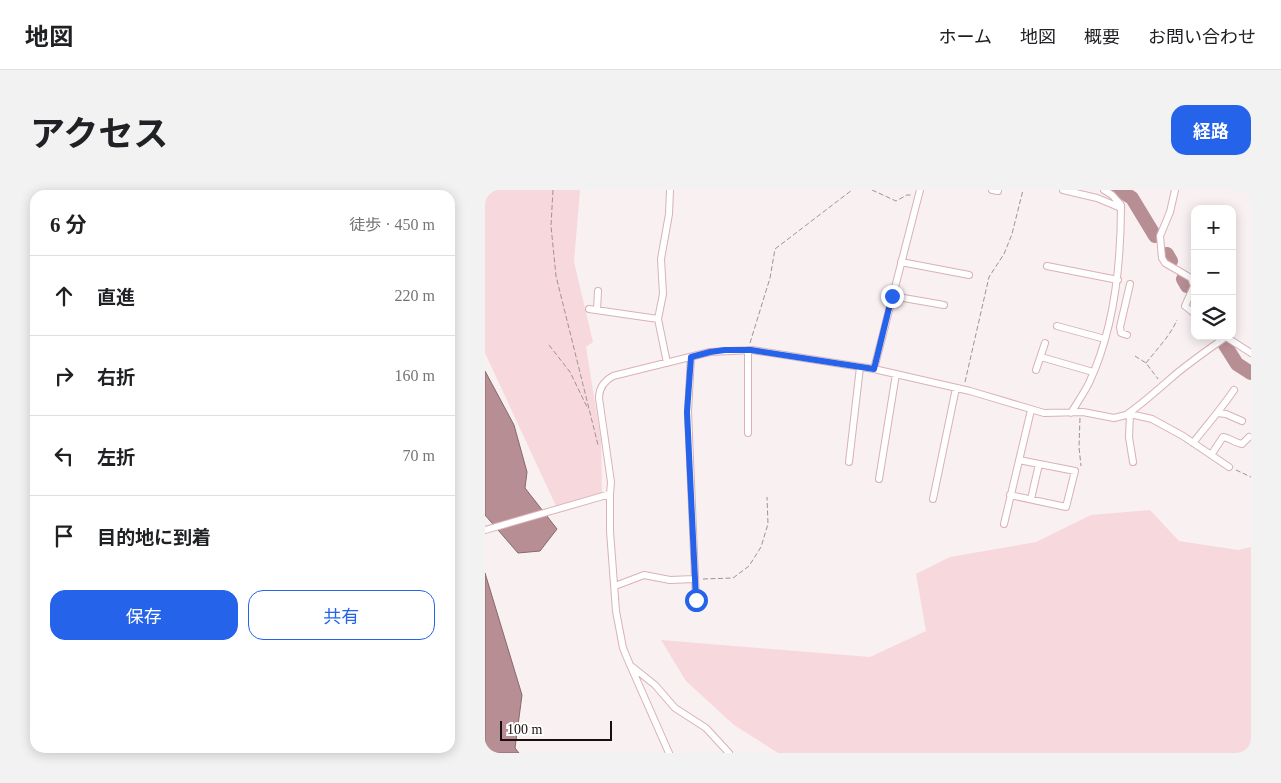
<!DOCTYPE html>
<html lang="ja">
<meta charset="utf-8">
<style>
:root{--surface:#fff;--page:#f2f2f2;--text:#202124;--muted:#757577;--line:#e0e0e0;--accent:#2563eb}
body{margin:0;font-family:"Times New Roman","Noto Sans JP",serif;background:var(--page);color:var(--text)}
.controls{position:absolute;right:15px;top:15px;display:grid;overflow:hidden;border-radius:10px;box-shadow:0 2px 12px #0003}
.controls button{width:45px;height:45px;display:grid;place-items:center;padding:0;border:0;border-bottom:1px solid var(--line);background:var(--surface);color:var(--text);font:25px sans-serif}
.scale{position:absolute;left:15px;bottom:12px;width:112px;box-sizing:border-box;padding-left:5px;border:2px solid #1c0e10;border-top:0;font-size:14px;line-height:18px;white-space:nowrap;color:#1c0e10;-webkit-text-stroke:4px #fff;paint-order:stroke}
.stop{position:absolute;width:15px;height:15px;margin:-11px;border:4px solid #2563eb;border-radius:50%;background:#fff}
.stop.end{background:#2563eb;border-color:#fff;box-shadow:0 1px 5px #0008}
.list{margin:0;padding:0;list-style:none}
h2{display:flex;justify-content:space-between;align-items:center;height:65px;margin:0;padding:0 20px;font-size:21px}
h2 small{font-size:16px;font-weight:400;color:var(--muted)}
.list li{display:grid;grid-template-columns:32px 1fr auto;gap:15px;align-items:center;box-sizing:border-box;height:80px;padding:0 20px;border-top:1px solid var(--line)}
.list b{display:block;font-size:19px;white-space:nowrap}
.list em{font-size:16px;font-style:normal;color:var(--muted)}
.actions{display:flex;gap:10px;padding:15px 20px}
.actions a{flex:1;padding:11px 0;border:1px solid var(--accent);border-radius:15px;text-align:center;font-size:18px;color:var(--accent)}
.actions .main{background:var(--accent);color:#fff}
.icon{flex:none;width:28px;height:28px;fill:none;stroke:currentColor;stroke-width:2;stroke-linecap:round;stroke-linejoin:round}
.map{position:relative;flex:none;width:766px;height:563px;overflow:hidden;border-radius:15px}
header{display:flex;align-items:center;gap:30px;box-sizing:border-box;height:70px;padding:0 25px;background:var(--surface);border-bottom:1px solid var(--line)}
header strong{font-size:24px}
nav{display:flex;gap:28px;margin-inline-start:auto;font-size:18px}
.intro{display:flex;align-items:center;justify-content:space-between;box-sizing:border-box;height:120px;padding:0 30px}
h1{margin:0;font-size:35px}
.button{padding:12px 22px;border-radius:15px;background:var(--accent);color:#fff;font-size:18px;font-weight:700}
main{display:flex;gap:30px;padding:0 30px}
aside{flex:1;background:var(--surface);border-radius:15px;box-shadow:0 2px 12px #0003}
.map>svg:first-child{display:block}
</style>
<header>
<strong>地図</strong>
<nav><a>ホーム</a><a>地図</a><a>概要</a><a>お問い合わせ</a></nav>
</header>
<div class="intro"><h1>アクセス</h1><a class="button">経路</a></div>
<main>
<aside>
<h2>6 分<small>徒歩 · 450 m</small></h2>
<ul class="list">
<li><svg class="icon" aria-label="ahead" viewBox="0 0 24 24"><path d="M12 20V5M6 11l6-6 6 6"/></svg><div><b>直進</b></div><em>220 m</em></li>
<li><svg class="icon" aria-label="right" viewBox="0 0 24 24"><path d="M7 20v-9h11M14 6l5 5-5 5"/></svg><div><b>右折</b></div><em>160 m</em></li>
<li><svg class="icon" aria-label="left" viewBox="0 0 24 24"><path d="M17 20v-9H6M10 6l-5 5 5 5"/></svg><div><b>左折</b></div><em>70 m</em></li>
<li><svg class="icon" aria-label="arrive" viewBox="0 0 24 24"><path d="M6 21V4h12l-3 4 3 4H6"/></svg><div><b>目的地に到着</b></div></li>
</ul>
<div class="actions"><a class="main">保存</a><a>共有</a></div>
</aside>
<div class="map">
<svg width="766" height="563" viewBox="0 0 766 563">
<rect width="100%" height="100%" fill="#f9f0f1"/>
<path fill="#f7d8dc" d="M0,0H95L89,72L108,152L101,157L116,250L117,303L71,316L0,163Z
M665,320L694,351L753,360L766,357V563H293L249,535L201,491L176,450L385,467L441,441L431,384L465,367L551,352L606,325Z"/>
<path fill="#b68e93" stroke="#88686c" d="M0,181L29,235L42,282L40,298L72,339L55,361L33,363L0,325Z
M0,383L37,505L30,558L34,563H0Z"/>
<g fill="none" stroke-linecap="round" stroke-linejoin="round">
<path stroke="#b68e93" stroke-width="14" d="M634,0L647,8L670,46
M682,64L686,71
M698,89L702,96
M740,155L752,174L766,183"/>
<g stroke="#dbb1b6" stroke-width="8">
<path id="minor" d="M507,0L513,1
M578,0L612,8L636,18
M690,0L685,22L675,46L677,68L680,73L706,88L709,96L700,116L710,124
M416,72L484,85
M562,76L633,90
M407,106L459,115
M104,119L173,129
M112,120L113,101
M572,136L620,149
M642,145L636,143L635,137L645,94
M741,147L766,163
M263,160V243
M206,167L203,222L211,410
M556,167L608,182
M182,173L173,129L178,104L176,69L184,24L185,0
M389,179L435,0
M551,180L560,153
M586,223C592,213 599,203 604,193C629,140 636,73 636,15L627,5L619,0
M732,223L741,224L757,231
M645,224L644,247L648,272
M641,225C657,214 670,202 684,190C702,174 721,161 741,147L740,146
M708,253C722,235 737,218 749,200
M726,265L738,247C745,248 750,253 757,254L764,247
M364,272L375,177
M394,289L411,184
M125,304V341L131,421L138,458L145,475L170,495L190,518L221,538L244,563
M525,305L581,317L590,281L534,270
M448,309L471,198
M546,309L554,274
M519,334L546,220
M0,340L125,304L126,292L114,208C114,198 119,191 128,186L225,162L267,160L389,179L485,201L559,223L598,222L629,228L645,224L667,229L698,246L744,277
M130,396L159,385L185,390L210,389
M146,477L184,563"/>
</g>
<path stroke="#9e9395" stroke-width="1" stroke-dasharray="5 2.5" stroke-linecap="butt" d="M68,0L66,36L71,86L113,255
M387,0L411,11L422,5H427
M265,153L285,88L290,59L367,0
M64,155L85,182L103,219
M650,166L661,173L673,189
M661,173C672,159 685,146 692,130
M480,192L504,87L519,64L527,44L538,0
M595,228L594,257L596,276
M751,280L766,287
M218,389L248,388L264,376L276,357L283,334L282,307"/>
<use href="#minor" stroke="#fff" stroke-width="6"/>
</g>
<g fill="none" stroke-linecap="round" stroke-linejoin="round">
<path stroke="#2563eb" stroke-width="6" d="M211,410L202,222L206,167L225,162L240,160H266L389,179L407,106"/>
</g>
</svg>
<div class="controls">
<button>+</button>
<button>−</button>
<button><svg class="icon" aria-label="layers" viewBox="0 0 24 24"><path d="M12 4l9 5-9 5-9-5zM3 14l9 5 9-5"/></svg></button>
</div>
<div class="scale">100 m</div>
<div class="stop" style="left:211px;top:410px"></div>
<div class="stop end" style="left:407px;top:106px"></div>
</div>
</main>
